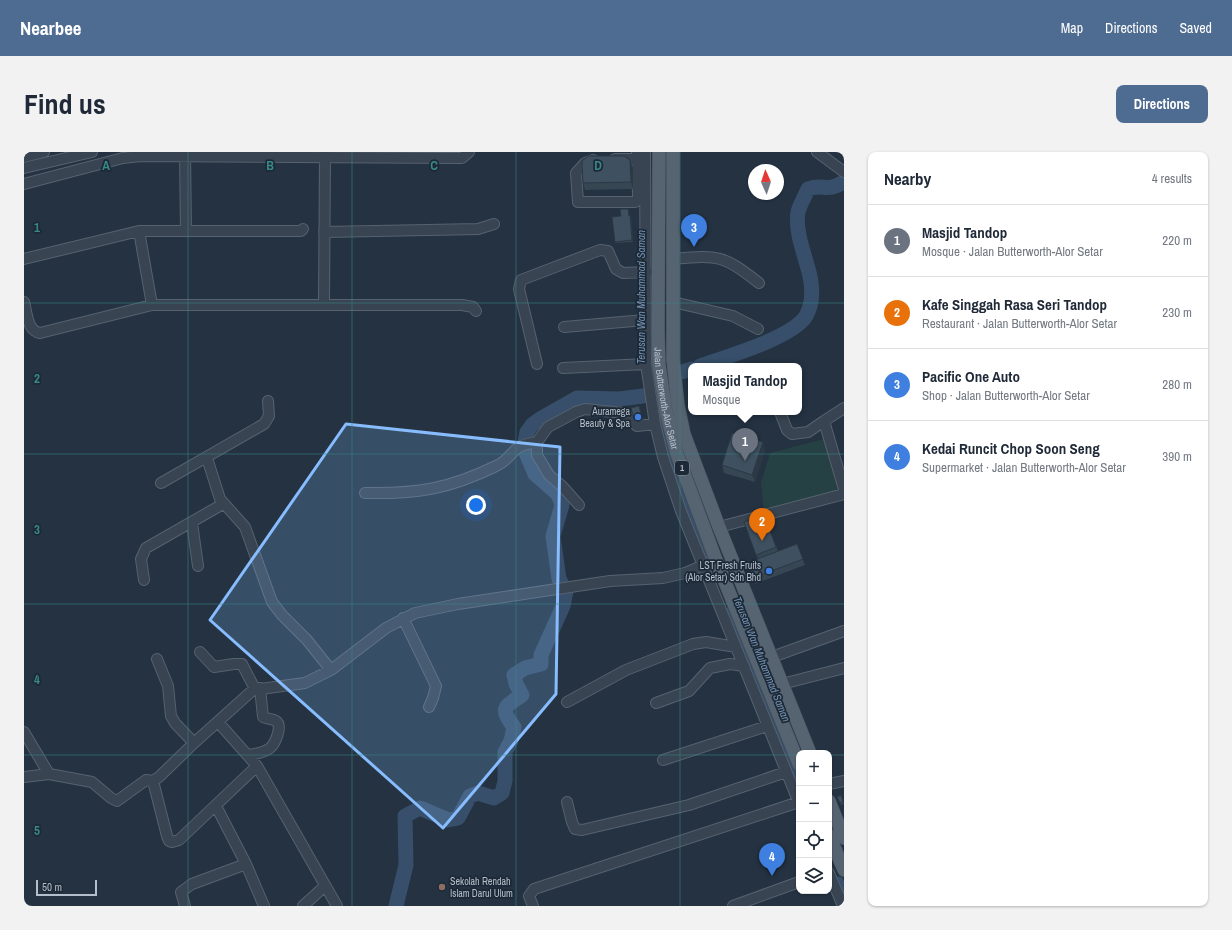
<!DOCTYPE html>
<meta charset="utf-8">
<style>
:root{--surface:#fff;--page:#f2f2f3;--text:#1f2937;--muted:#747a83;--line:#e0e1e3;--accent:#4e6b91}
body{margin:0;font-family:"Archivo Narrow",sans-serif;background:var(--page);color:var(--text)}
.controls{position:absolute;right:12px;bottom:12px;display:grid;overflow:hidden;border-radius:8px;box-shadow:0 1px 3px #0004}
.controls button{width:36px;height:36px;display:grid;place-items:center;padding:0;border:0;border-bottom:1px solid var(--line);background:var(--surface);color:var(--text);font:20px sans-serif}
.compass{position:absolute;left:724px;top:12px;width:36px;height:36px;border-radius:50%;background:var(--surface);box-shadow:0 1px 3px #0004;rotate:357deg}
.scale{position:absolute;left:12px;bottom:10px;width:61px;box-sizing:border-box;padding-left:4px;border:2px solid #b5bfcc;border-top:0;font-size:11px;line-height:14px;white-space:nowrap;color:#b5bfcc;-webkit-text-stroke:3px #1d2936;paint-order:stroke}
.you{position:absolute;left:452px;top:353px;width:14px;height:14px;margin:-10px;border:3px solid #fff;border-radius:50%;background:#1a73e8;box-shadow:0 0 0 6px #1a73e833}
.badge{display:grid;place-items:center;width:26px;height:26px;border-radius:50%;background:var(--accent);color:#fff;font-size:13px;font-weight:700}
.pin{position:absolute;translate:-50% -33px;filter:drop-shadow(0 1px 2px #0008)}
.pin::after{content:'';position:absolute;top:21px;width:14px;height:12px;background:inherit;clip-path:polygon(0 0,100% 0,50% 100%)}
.popup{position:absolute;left:664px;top:211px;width:114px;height:52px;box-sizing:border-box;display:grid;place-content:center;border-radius:8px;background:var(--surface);filter:drop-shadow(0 1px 3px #0005);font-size:13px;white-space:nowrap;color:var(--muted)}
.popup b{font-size:15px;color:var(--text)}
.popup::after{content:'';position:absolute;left:50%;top:100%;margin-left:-8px;border:8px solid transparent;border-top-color:var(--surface)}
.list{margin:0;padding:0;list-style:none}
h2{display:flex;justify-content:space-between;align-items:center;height:52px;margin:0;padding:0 16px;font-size:17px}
h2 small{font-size:13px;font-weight:400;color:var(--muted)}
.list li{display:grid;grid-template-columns:26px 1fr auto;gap:12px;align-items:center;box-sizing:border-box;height:72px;padding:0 16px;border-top:1px solid var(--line)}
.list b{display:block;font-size:15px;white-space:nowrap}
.list p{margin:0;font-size:13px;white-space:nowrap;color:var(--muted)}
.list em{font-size:13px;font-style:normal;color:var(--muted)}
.icon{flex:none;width:22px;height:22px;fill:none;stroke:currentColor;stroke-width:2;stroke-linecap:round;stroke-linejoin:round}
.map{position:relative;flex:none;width:820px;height:754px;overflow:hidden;border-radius:8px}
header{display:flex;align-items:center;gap:24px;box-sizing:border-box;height:56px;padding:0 20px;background:var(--accent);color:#fff}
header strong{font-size:19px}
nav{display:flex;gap:22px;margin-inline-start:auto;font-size:14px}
.intro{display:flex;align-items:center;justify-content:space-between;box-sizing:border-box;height:96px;padding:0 24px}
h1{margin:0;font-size:28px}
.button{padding:10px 18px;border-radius:8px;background:var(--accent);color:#fff;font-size:14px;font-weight:700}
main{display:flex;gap:24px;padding:0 24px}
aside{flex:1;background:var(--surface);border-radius:8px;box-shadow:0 1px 3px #0004}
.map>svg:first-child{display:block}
</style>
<header>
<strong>Nearbee</strong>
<nav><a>Map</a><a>Directions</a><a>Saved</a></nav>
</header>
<div class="intro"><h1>Find us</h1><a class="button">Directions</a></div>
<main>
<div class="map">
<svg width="820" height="754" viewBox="0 0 820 754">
<rect width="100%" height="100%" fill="#243242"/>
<path fill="#264143" d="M800,287L817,342L740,361L737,331L746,301Z"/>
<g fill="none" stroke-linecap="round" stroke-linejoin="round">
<path stroke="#374f6a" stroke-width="9" d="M628,190C628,229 634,270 645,308C655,341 673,377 686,410
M706,459L772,623
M815,729L820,741"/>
<path stroke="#374f6a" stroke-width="15" d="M676,214C701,205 768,186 782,164C791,148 788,129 783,113C779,98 771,77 774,60C776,52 781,44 784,37C800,31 802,41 820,30
M658,220L667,217
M372,754L382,713L381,664L396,656L424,668L434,666L446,644L454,641L470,646L478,641L481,629V600L487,589L490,575C475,555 481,555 498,543L492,532L490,523L501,516L517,512V503L539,454L542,439L535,427L529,384L538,353L534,342L511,322L500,296L503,280L508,273L516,267L553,246L595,247L619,244"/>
<g stroke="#56626f" stroke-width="12">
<path id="minor" d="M161,0L162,78
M621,0L622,212L631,272L639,305L657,359L775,651
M793,0L820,20
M0,5L20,0
M591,7H613
M569,8L561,11L552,21L554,50H611L614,48V44L613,0
M0,16L68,0
M0,32L99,6L116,4L438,6L445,0
M115,79L128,153
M300,80L454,77L470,72
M0,107L115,79H277L279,77
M648,107C694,103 698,102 735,131
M0,150C3,160 3,179 16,181L128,153H438L449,155L452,159
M649,150L709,164L734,177
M300,152L301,0
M540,175L621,168
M513,212L495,137L497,128L576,98L584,99L592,117L599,121L623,120
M539,216L622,212
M820,256L800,269L820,337
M756,260L763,278L768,282L784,280L800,269
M183,306L196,347L221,375L248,450L258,463L283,488L307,518
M137,331L240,272L245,264L244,249
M341,341C393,342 425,337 472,314C484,309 487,300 495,295C500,292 508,291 513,290
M555,353L538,334L525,323L513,303V290L524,275L552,260L561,257L599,261L613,274L631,272
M168,371L174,414
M695,375L820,342
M120,428L117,407L122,396L199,352
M379,466L412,534L409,546L405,555
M176,500L190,515L210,512H218L231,537
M748,505L820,479
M133,507L144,534L147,564L151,571L170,591
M758,532L820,516
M543,550L602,518L669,492L682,490L712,495
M632,551L665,539L686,516L706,512L720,514
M194,570L233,614L313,754
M0,580L25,622
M224,603C231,602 240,601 246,596C251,592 259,574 252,569C249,567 243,567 239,565L236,536
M639,608L743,574
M0,625L25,622L68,630L87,646L93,649L122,628L129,629L135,625L170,591L229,538L281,531L307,518L362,476L391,461L434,452L586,429L639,426L661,421L692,408
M129,629L143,684L145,689L148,690L155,688L233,614
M805,632L820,629
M543,650L548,670L551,677L558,678L665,653L762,620
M192,654L222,712L240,754
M805,721L819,754
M161,754L157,740L168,732L222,712
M279,754L301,734
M509,754L505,744L510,737L775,650
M709,754L775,730"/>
</g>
<g stroke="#424d5a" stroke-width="14">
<g id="major">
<path id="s1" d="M635,0L634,179L635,213L642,260L653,302L692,408L775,612"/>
<path d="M649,0V208L654,253L660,282L695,375L786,601"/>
<path d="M805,649L820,686"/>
<path d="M805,683L820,718"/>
</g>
</g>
<use href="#minor" stroke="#384451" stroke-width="10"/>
<use href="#major" stroke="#566371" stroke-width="13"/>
</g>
<path fill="#364653" d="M609,16V37L561,38L559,31Z
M605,58V64L607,65L609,90L591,91V90L597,64Z
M615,254L620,269L612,271L610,267Z
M741,298L731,330L700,321L698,313Z
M740,363L754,399L773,392L781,413L731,432L723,411L734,407L720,370Z
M817,643L820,652L817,653L813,645Z"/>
<path fill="#2c3944" d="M606,8L609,16V37L607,30Z
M606,63L607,65L609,90L608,88Z
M739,290L741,298L731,330L728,323Z"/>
<path fill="#3f5161" stroke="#2c3944" d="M564,4H600L606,8L607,30L559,31L558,9Z
M596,57H604L605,64L606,63L608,88L591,90L588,65L597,64Z
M615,254L618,265L610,267L607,256Z
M708,281L739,290L728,323L698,313Z
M740,363L752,395L732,403L720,370Z
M773,392L779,407L729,426L723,411Z
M817,643L819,650L816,651L813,645Z"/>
<path fill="#87bcfe" fill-opacity="0.2" stroke="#87bcfe" stroke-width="3" stroke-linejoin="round" d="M322,272L536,295L532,542L419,676L186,468Z"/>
<path fill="none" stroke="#388886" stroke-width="1" stroke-opacity="0.55" d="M164,0V754M328,0V754M492,0V754M656,0V754M0,151H820M0,302H820M0,452H820M0,603H775M805,603H820"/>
<g fill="#3f7fe0" stroke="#1d2936" stroke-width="1.5">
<circle cx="614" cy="265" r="4"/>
<circle cx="745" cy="419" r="4"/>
</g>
<circle fill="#8d6e63" stroke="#1d2936" stroke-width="1.5" cx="418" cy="735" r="4"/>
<g text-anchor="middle" stroke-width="3.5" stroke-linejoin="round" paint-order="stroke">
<rect fill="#1d2936" stroke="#87929f" stroke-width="1" x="651" y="309" width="14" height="14" rx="3"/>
<g font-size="9" font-weight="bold" fill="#b5bfcc">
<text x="658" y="319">1</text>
</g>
<g font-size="10" fill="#b5bfcc" stroke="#1d2936">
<text dy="4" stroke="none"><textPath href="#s1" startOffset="247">Jalan Butterworth-Alor Setar</textPath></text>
</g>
<g font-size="10" fill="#b5bfcc" stroke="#1d2936" text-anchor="end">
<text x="606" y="263">Auramega<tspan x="606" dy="12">Beauty &amp; Spa</tspan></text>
<text x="737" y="417">LST Fresh Fruits<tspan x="737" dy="12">(Alor Setar) Sdn Bhd</tspan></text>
<text x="426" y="733" text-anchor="start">Sekolah Rendah<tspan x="426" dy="12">Islam Darul Ulum</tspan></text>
</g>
<g font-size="11" font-style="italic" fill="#7391b1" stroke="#1d2936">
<text transform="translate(617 145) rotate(-90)" y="4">Terusan Wan Muhammad Saman</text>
<text transform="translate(738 507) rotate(68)" y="4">Terusan Wan Muhammad Saman</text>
</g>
</g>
<g font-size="13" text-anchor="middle" font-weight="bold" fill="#388886" stroke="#1d2936" stroke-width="3.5" stroke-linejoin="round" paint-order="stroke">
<text x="82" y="18">A</text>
<text x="246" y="18">B</text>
<text x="410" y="18">C</text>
<text x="574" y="18">D</text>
<text x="13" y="80">1</text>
<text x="13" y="231">2</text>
<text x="13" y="382">3</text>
<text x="13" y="532">4</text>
<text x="13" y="683">5</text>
</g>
</svg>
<div class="controls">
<button>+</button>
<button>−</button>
<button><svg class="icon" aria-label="locate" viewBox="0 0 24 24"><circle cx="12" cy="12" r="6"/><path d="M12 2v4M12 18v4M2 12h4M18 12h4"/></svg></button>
<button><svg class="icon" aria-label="layers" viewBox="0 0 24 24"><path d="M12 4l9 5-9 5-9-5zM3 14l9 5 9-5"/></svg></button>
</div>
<svg class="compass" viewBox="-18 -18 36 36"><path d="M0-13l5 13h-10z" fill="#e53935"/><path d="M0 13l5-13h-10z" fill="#747a83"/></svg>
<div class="scale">50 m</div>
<div class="you"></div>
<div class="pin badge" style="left:721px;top:309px;background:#6b7280">1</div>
<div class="popup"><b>Masjid Tandop</b>Mosque</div>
<div class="pin badge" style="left:738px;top:389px;background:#e8710a">2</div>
<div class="pin badge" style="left:670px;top:95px;background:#3f7fe0">3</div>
<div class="pin badge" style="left:748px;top:724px;background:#3f7fe0">4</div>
</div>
<aside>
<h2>Nearby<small>4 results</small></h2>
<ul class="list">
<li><span class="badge" style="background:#6b7280">1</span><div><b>Masjid Tandop</b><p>Mosque · Jalan Butterworth-Alor Setar</p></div><em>220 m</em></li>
<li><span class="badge" style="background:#e8710a">2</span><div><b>Kafe Singgah Rasa Seri Tandop</b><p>Restaurant · Jalan Butterworth-Alor Setar</p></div><em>230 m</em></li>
<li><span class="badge" style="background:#3f7fe0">3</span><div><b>Pacific One Auto</b><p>Shop · Jalan Butterworth-Alor Setar</p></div><em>280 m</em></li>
<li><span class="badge" style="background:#3f7fe0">4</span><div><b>Kedai Runcit Chop Soon Seng</b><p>Supermarket · Jalan Butterworth-Alor Setar</p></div><em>390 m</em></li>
</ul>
</aside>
</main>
